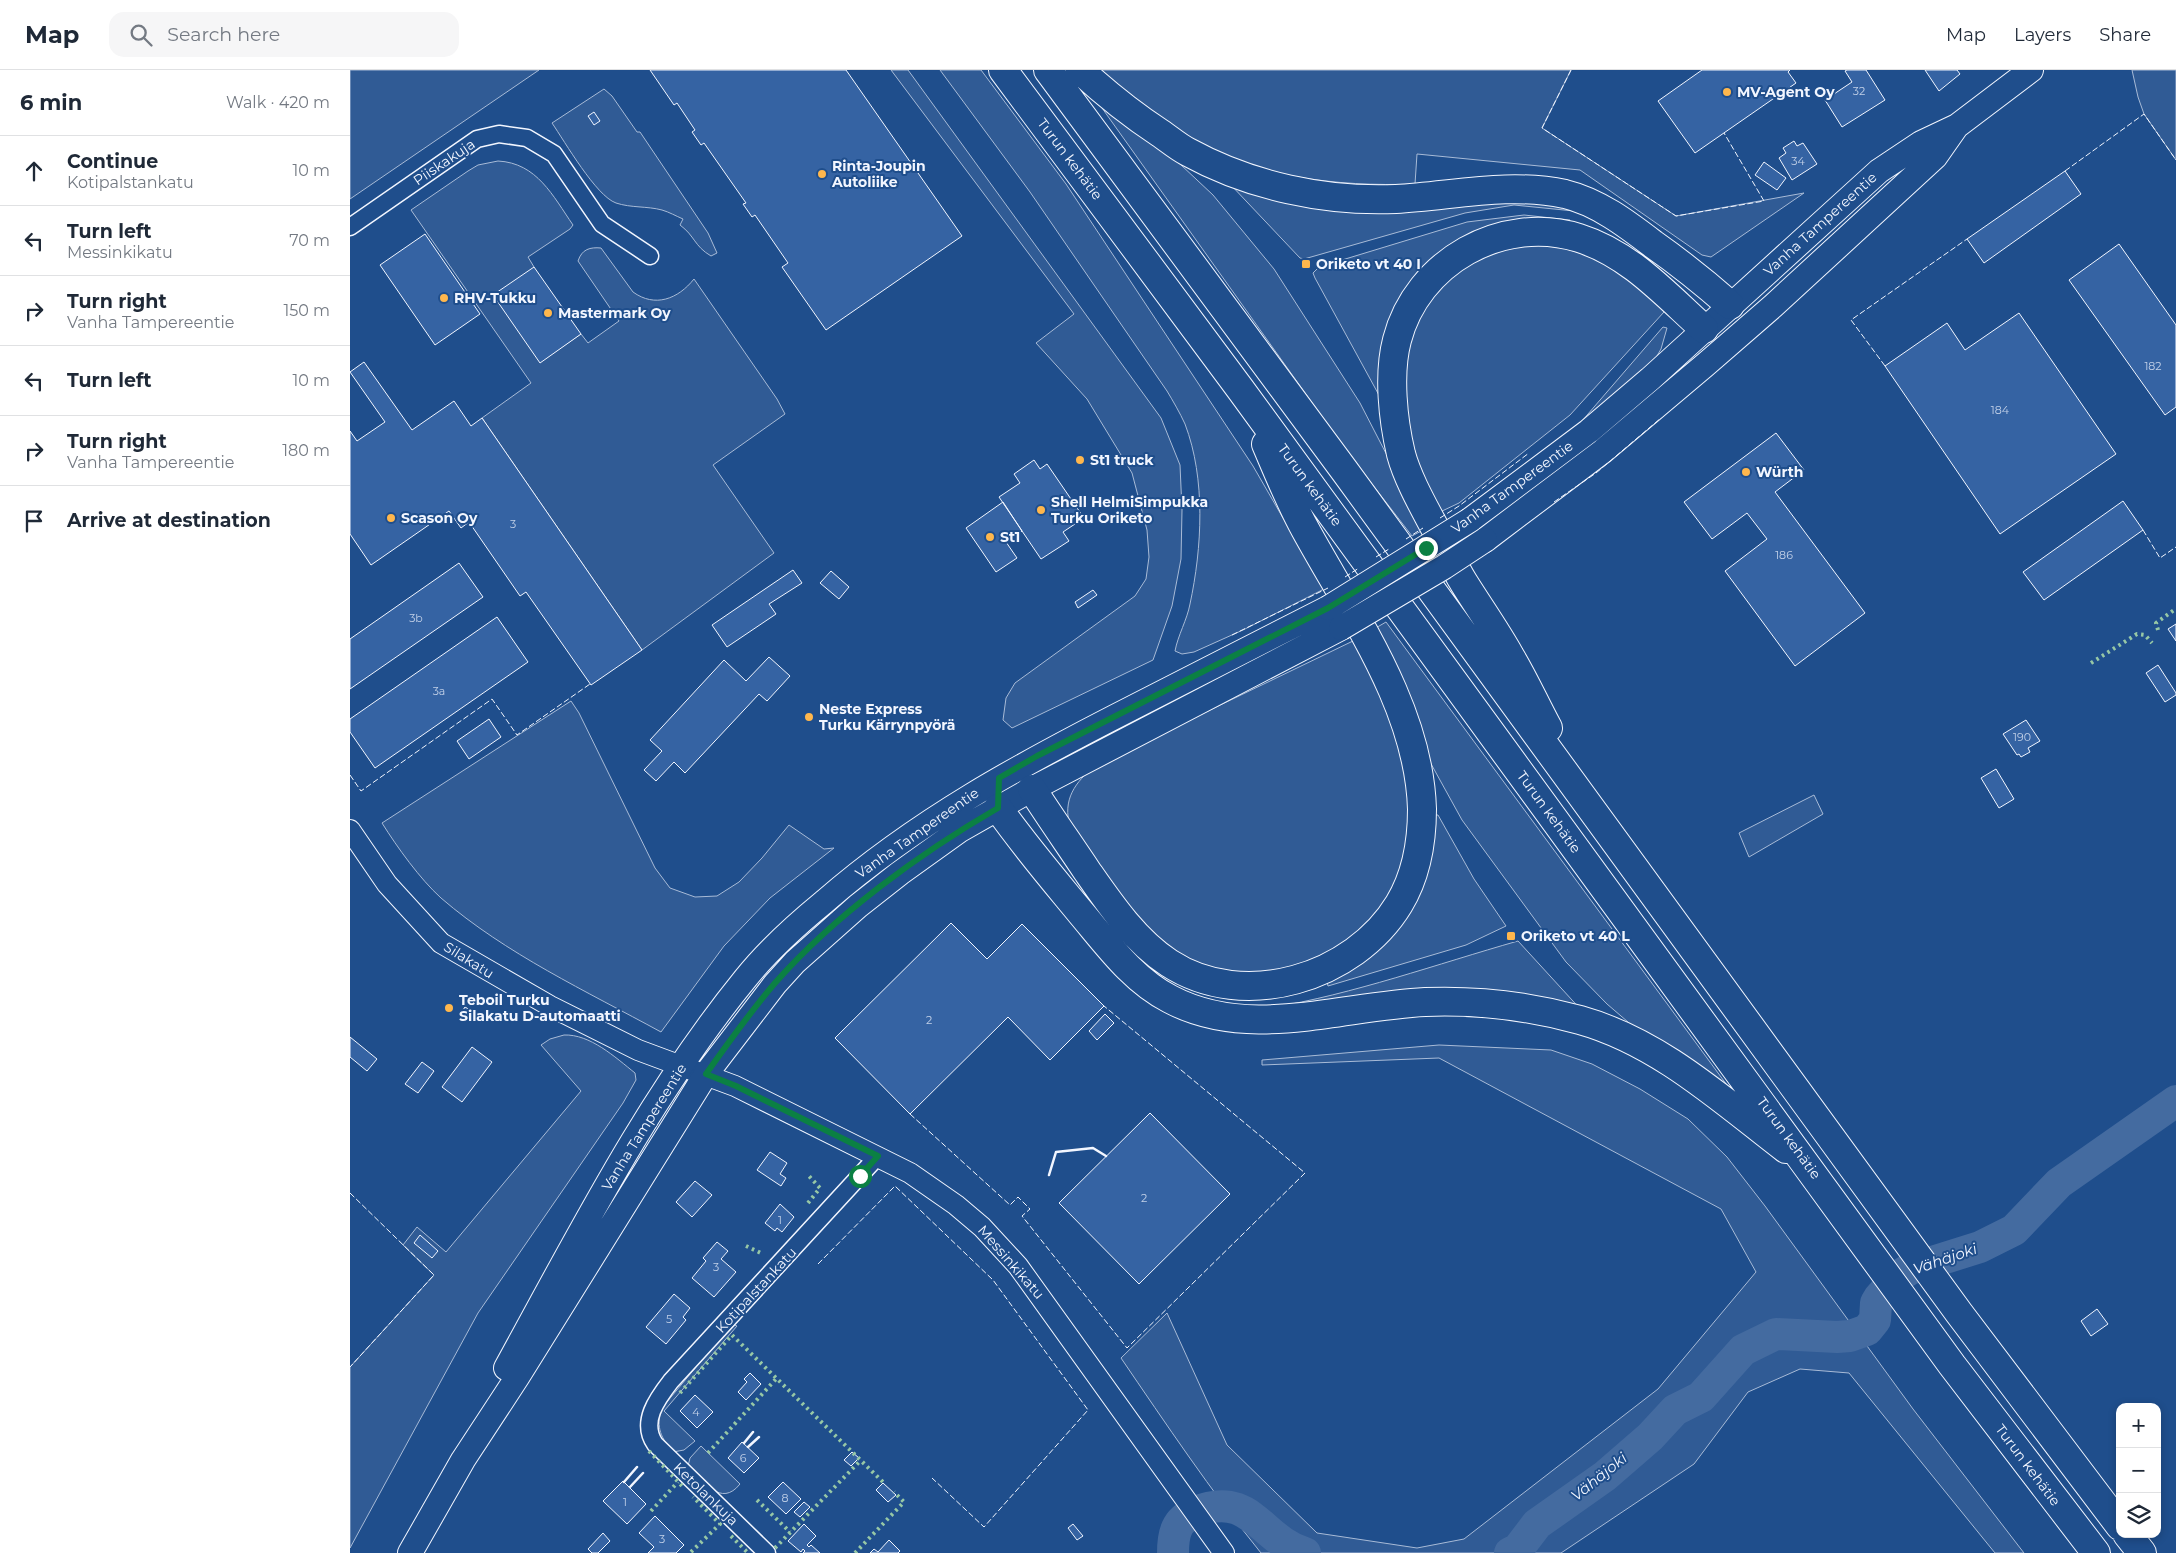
<!DOCTYPE html>
<meta charset="utf-8">
<style>
:root{--surface:#fff;--page:#f6f6f7;--text:#1f2937;--muted:#747a83;--line:#e0e1e3}
body{margin:0;font-family:Montserrat,sans-serif;background:var(--page);color:var(--text)}
.controls{position:absolute;right:15px;bottom:15px;display:grid;overflow:hidden;border-radius:10px;box-shadow:0 2px 8px #0003}
.controls button{width:45px;height:45px;display:grid;place-items:center;padding:0;border:0;border-bottom:1px solid var(--line);background:var(--surface);color:var(--text);font:25px sans-serif}
.stop{position:absolute;width:15px;height:15px;margin:-11px;border:4px solid #0b8043;border-radius:50%;background:#fff}
.stop.end{background:#0b8043;border-color:#fff;box-shadow:0 1px 5px #0008}
.list{margin:0;padding:0;list-style:none}
h2{display:flex;justify-content:space-between;align-items:center;height:65px;margin:0;padding:0 20px;font-size:21px}
h2 small{font-size:16px;font-weight:400;color:var(--muted)}
.list li{display:grid;grid-template-columns:32px 1fr auto;gap:15px;align-items:center;box-sizing:border-box;height:70px;padding:0 20px;border-top:1px solid var(--line)}
.list b{display:block;font-size:19px;white-space:nowrap}
.list p{margin:0;font-size:16px;white-space:nowrap;color:var(--muted)}
.list em{font-size:16px;font-style:normal;color:var(--muted)}
.icon{flex:none;width:28px;height:28px;fill:none;stroke:currentColor;stroke-width:2;stroke-linecap:round;stroke-linejoin:round}
.map{position:relative;flex:none;width:1826px;height:1483px;overflow:hidden}
header{display:flex;align-items:center;gap:30px;box-sizing:border-box;height:70px;padding:0 25px;background:var(--surface);border-bottom:1px solid var(--line)}
header strong{font-size:24px}
nav{display:flex;gap:28px;margin-inline-start:auto;font-size:18px}
.search{width:350px;height:45px;background:var(--page);display:flex;align-items:center;gap:12px;box-sizing:border-box;padding:0 18px;border-radius:15px;color:var(--muted);font-size:19px}
main{display:flex}
aside{flex:1;background:var(--surface)}
.map>svg:first-child{display:block}
</style>
<header>
<strong>Map</strong>
<div class="search"><svg class="icon" aria-label="search" viewBox="0 0 24 24"><circle cx="10" cy="10" r="6"/><path d="M15 15l6 6"/></svg>Search here</div>
<nav><a>Map</a><a>Layers</a><a>Share</a></nav>
</header>
<main>
<aside>
<h2>6 min<small>Walk · 420 m</small></h2>
<ul class="list">
<li><svg class="icon" aria-label="ahead" viewBox="0 0 24 24"><path d="M12 20V5M6 11l6-6 6 6"/></svg><div><b>Continue</b><p>Kotipalstankatu</p></div><em>10 m</em></li>
<li><svg class="icon" aria-label="left" viewBox="0 0 24 24"><path d="M17 20v-9H6M10 6l-5 5 5 5"/></svg><div><b>Turn left</b><p>Messinkikatu</p></div><em>70 m</em></li>
<li><svg class="icon" aria-label="right" viewBox="0 0 24 24"><path d="M7 20v-9h11M14 6l5 5-5 5"/></svg><div><b>Turn right</b><p>Vanha Tampereentie</p></div><em>150 m</em></li>
<li><svg class="icon" aria-label="left" viewBox="0 0 24 24"><path d="M17 20v-9H6M10 6l-5 5 5 5"/></svg><div><b>Turn left</b></div><em>10 m</em></li>
<li><svg class="icon" aria-label="right" viewBox="0 0 24 24"><path d="M7 20v-9h11M14 6l5 5-5 5"/></svg><div><b>Turn right</b><p>Vanha Tampereentie</p></div><em>180 m</em></li>
<li><svg class="icon" aria-label="arrive" viewBox="0 0 24 24"><path d="M6 21V4h12l-3 4 3 4H6"/></svg><div><b>Arrive at destination</b></div></li>
</ul>
</aside>
<div class="map">
<svg width="1826" height="1483" viewBox="0 0 1826 1483">
<rect width="100%" height="100%" fill="#1f4e8c"/>
<path fill="#305b95" stroke="#a8bbd7" d="M0,0H189L0,129Z
M541,0H558L811,348L830,395L832,440L831,489L822,536L803,590L662,658L653,650L656,628L665,613L785,526L796,509L799,487L797,460L782,403L737,329L686,273L724,244Z
M590,0H631L716,114L903,396L974,519L893,560L844,582L832,584L825,581C828,565 837,550 840,534C852,478 856,409 835,354C830,343 823,331 817,321L680,122Z
M747,0H1221L1192,58L1326,146L1454,123L1361,187L1352,185L1230,100L1067,84L1065,114C988,117 898,107 832,65C802,46 775,21 747,0Z
M1782,0H1826V90L1794,44L1788,27Z
M254,19L262,26L287,62H290L358,163L367,183L361,186C344,176 345,166 330,155L333,149C326,146 319,142 312,140C297,136 281,138 266,133C246,126 215,72 202,53Z
M752,38L830,94L863,125L924,199L1010,333L1075,459L1062,466L995,379Z
M148,91C187,93 203,126 223,155L220,159L178,187L184,197L190,292L231,264L238,273L269,251L228,191C232,179 240,177 251,178L283,222C305,238 328,229 344,209L427,329L435,344L363,395L424,483L292,580L132,348L181,313L61,140L118,101L128,95Z
M879,113L1188,130L1224,141L1164,135L1115,143L954,189L950,188Z
M1174,145L1220,150L1218,156L1121,164L1096,178L1075,197L1030,327L965,208L963,203L969,197L1117,152Z
M1191,174C1237,180 1286,203 1314,242L1220,345L1109,433L1090,442L1060,376L1050,293L1073,232L1115,193L1167,175Z
M1313,257L1317,258L1311,279L1304,291L1219,366Z
M1036,552L1385,1026L1292,964L1257,934L1216,892L1112,750L1080,692L1024,559Z
M1005,570L1026,605L1065,726L1047,824L978,891L889,907L833,889L785,848L719,752C713,726 729,708 748,694Z
M221,631L229,643L305,798L320,818L345,827L367,826L389,812L412,788L439,755L474,779L484,778L420,828L374,876L311,962C236,921 156,884 91,828C70,809 47,777 32,753Z
M1464,725L1473,744L1399,787L1389,763Z
M1084,745H1088L1124,809L1156,856L1116,875L978,916L977,912L1010,892Z
M1168,871L1233,942L920,938C1004,924 1087,894 1168,871Z
M214,965C240,964 265,987 285,1003L286,1010L273,1033L128,1243L0,1478V1297L84,1205L53,1175L67,1157L96,1182L231,1021L191,975L200,969Z
M1089,975L1201,980L1242,994L1290,1019L1338,1049L1377,1087L1415,1136L1563,1339L1674,1483H1645L1499,1303L1450,1299L1398,1322L1344,1394L1211,1483H911C861,1421 816,1354 771,1288L817,1243L877,1375L967,1463L1067,1478L1114,1469L1308,1319L1406,1202L1371,1139L1089,988L912,995V990Z
M382,1254L387,1256L314,1341L345,1371L334,1380L323,1382C311,1368 306,1358 311,1339Z
M351,1376L390,1414C371,1438 353,1411 338,1396L340,1388Z"/>
<g fill="none" stroke-linecap="round" stroke-linejoin="round">
<path stroke="#446ba0" stroke-width="32" d="M823,1483C823,1464 826,1450 845,1442C902,1419 910,1470 955,1483
M1160,1483L1168,1479L1187,1454L1255,1406L1300,1367L1325,1340L1351,1327L1393,1280L1426,1264L1487,1267L1500,1266L1517,1260L1525,1250L1526,1233L1529,1228L1547,1207L1560,1199L1630,1177L1664,1160L1709,1113L1826,1031"/>
</g>
<path fill="#3563a3" stroke="#f2f6ff" d="M300,0H496L612,166L476,260L432,197L438,193L405,145L402,147L393,134L396,133L354,73L351,75L342,62L345,60L327,33L324,35Z
M1352,0H1440L1438,2L1446,13L1345,83L1308,31Z
M1497,0H1516L1535,30L1492,57L1475,30L1502,12L1495,1Z
M1575,0H1607L1610,4L1589,21Z
M244,42L250,51L244,55L238,46Z
M1444,71L1447,76L1453,73L1467,94L1442,110L1429,88L1436,83L1433,78Z
M1414,92L1436,108L1427,120L1405,105Z
M1715,101L1731,124L1634,193L1617,169Z
M75,164L130,244L85,275L30,195Z
M1769,174L1826,255V337L1815,345L1719,210Z
M184,197L231,264L190,293L143,225Z
M1669,243L1766,384L1650,464L1535,296L1597,253L1615,280Z
M14,292L62,360L104,331L121,356L132,348L292,580L241,615L176,522L170,526L119,452L111,458L99,441L21,495L0,464V361L7,371L35,352L0,302Z
M1426,363L1454,400L1425,422L1515,543L1445,596L1375,501L1417,469L1397,443L1362,469L1334,432Z
M684,390L690,399L697,394L734,448L713,462L719,471L691,489L649,427L670,413L664,404Z
M1773,431L1793,460L1694,530L1673,502Z
M653,432L672,461L656,472L667,488L646,502L616,458Z
M109,493L133,527L0,619V569Z
M443,500L452,513L419,534L426,544L377,577L362,555Z
M481,501L499,517L489,529L470,513Z
M743,520L747,525L728,538L725,532Z
M147,547L178,592L25,698L0,662V649Z
M1826,554V571L1818,559Z
M419,587L440,606L417,631L409,624L335,703L324,692L306,711L294,700L312,681L300,670L374,590L396,611Z
M1808,595L1826,623V625L1815,632L1796,603Z
M139,649L151,667L119,689L107,671Z
M1676,650L1690,671L1678,678L1680,682L1671,687L1669,684L1667,685L1653,664Z
M1646,699L1664,729L1649,738L1631,708Z
M601,853L637,889L672,854L754,936L700,990L658,947L560,1044L485,968Z
M115,937L132,947L129,952L111,943Z
M755,944L764,953L747,970L739,961Z
M0,967L27,989L17,1001L0,987Z
M122,977L142,992L112,1032L92,1017Z
M72,992L84,1001L68,1023L55,1014Z
M800,1043L880,1124L789,1214L709,1133Z
M420,1082L437,1093L430,1104L436,1108L431,1116L407,1100Z
M345,1111L362,1125L342,1147L326,1132Z
M430,1134L444,1147L432,1162L427,1158L425,1161L415,1153Z
M70,1165L88,1181L82,1188L64,1173Z
M367,1172L378,1181L371,1189L386,1202L364,1227L342,1208L356,1191L353,1188Z
M324,1224L340,1238L333,1247L336,1250L316,1274L296,1257Z
M1747,1239L1758,1254L1741,1266L1731,1251Z
M400,1303L411,1314L396,1330L388,1322L397,1312L394,1309Z
M345,1325L363,1342L347,1358L330,1341Z
M392,1372L409,1388L394,1403L378,1388Z
M502,1382L509,1388L501,1396L494,1390Z
M273,1411L296,1434L277,1454L253,1431Z
M433,1412L451,1429L436,1444L418,1427Z
M533,1413L546,1425L538,1432L526,1420Z
M454,1432L460,1437L450,1447L444,1442Z
M305,1446L334,1475L326,1483H298L304,1477L289,1463Z
M454,1454L466,1466L457,1475L459,1477L461,1475L470,1483H453L455,1481L453,1479L451,1482L438,1471Z
M723,1454L733,1466L727,1470L718,1458Z
M253,1463L260,1471L248,1483H242L238,1479Z
M539,1470L550,1481L548,1483H520L524,1479L528,1482Z"/>
<g fill="none" stroke-linecap="round" stroke-linejoin="round">
<g stroke="#f2f6ff" stroke-width="19">
<path id="minor" d="M0,157L127,69L149,64L177,68L204,84L252,154L300,186
M417,1483L305,1374C290,1352 307,1329 321,1311L528,1086"/>
</g>
<g stroke="#f2f6ff" stroke-width="22">
<path id="tertiary" d="M0,760L37,814L91,873L200,936L288,980L385,1016L560,1103L606,1135L632,1157L668,1196L874,1483"/>
</g>
<g stroke="#f2f6ff" stroke-width="26">
<path id="secondary" d="M1120,450L1239,361L1300,309L1529,101L1571,73L1607,56L1681,0
M1135,470L1253,381L1355,295L1423,236L1585,87L1606,57
M156,1298C229,1165 299,1027 395,909C418,880 446,855 474,832C568,750 672,694 782,638C847,605 912,571 978,538
M60,1483L113,1390L168,1306L356,1004L425,914L445,892L508,836L550,803L610,760L682,719L991,558"/>
</g>
<g stroke="#f2f6ff" stroke-width="30">
<path id="trunk" d="M653,0L891,320L1602,1295L1746,1483
M698,0L994,400L1609,1243L1770,1456
M730,0C755,23 781,44 810,63C819,69 828,77 838,82C900,116 975,132 1046,129C1102,126 1158,112 1215,124C1248,132 1277,154 1303,174C1330,193 1355,213 1380,235
M1198,658C1185,634 1174,609 1160,586C1146,561 1129,537 1114,513C1104,497 1096,479 1087,462C1075,439 1058,410 1051,384C1043,350 1038,304 1047,270C1067,192 1152,144 1229,168C1280,184 1315,224 1354,259
M682,719C700,747 719,774 737,801C760,834 785,871 819,893C894,942 1004,908 1049,834C1066,806 1072,771 1072,739C1069,637 1002,545 955,459C940,432 928,402 916,374
M648,738C674,775 703,809 731,843C758,875 783,910 820,929C899,971 991,936 1075,932C1127,930 1179,936 1230,950C1309,972 1372,1030 1436,1079
M1777,1464L1792,1483"/>
</g>
<use href="#minor" stroke="#1f4e8c" stroke-width="16"/>
<use href="#tertiary" stroke="#1f4e8c" stroke-width="20"/>
<use href="#secondary" stroke="#1f4e8c" stroke-width="24"/>
<use href="#trunk" stroke="#1f4e8c" stroke-width="28"/>
<g stroke="#f2f6ff" stroke-width="26" stroke-linecap="butt">
<path id="secondary-bridge" d="M978,538L1120,450
M991,558L1094,497L1135,470"/>
</g>
<use href="#secondary-bridge" stroke="#1f4e8c" stroke-width="24"/>
<path stroke="#97c8a6" stroke-width="4" stroke-dasharray="2.5 4" stroke-linecap="butt" d="M1808,560L1806,553L1824,540
M1741,593L1787,564L1795,565L1802,573
M458,1133L470,1118L458,1105
M396,1176L413,1184
M330,1323L382,1265L535,1414
M299,1381L332,1416
M358,1383L426,1309
M407,1430L440,1462
M301,1441L328,1412
M381,1466L398,1483
M425,1478L511,1390
M341,1482L370,1454L343,1427
M505,1483L554,1432L544,1422"/>
<path stroke="#f2f6ff" stroke-width="1" stroke-dasharray="6 2.5" stroke-linecap="butt" d="M1221,0L1192,58L1326,146L1414,131L1374,63
M1715,101L1794,44L1826,90
M1535,296L1501,250L1617,169
M1204,432L1246,403L1311,348
M1090,448L1109,436L1179,383
M1793,460L1810,488L1826,477
M1056,469L1073,458
M1026,487L1039,479
M995,507L1009,498
M882,565L978,518
M0,705L11,721L142,629L167,665L240,614
M560,1044L660,1135L668,1127L680,1139L672,1146L777,1278L955,1103L754,936
M0,1123L84,1205L0,1297
M468,1194L545,1116L643,1210L738,1340L634,1457L582,1408"/>
<path stroke="#f2f6ff" stroke-width="2.5" d="M699,1105L706,1082L743,1078L756,1086
M394,1373L403,1362
M398,1377L409,1367
M274,1412L287,1397
M280,1417L293,1403"/>
</g>
<g fill="none" stroke-linecap="round" stroke-linejoin="round">
<path stroke="#0b8043" stroke-width="6" d="M510,1106L528,1086L386,1016L356,1004C378,973 400,942 425,913C485,845 570,783 648,738L649,708L687,686L978,538L1076,478"/>
</g>
<g fill="#ffb74d" stroke="#1f4e8c" stroke-width="2">
<circle cx="1377" cy="22" r="5"/>
<circle cx="472" cy="104" r="5"/>
<rect x="951" y="189" width="10" height="10" rx="2.5"/>
<circle cx="94" cy="228" r="5"/>
<circle cx="198" cy="243" r="5"/>
<circle cx="730" cy="390" r="5"/>
<circle cx="1396" cy="402" r="5"/>
<circle cx="691" cy="440" r="5"/>
<circle cx="41" cy="448" r="5"/>
<circle cx="640" cy="467" r="5"/>
<circle cx="459" cy="647" r="5"/>
<rect x="1156" y="861" width="10" height="10" rx="2.5"/>
<circle cx="99" cy="938" r="5"/>
</g>
<g text-anchor="middle" stroke-width="4" stroke-linejoin="round" paint-order="stroke">
<g font-size="11" fill="#c3d1e8">
<text x="1509" y="25">32</text>
<text x="1448" y="95">34</text>
<text x="1803" y="300">182</text>
<text x="1650" y="344">184</text>
<text x="163" y="458">3</text>
<text x="1434" y="489">186</text>
<text x="66" y="552">3b</text>
<text x="89" y="625">3a</text>
<text x="1672" y="671">190</text>
<text x="579" y="954">2</text>
<text x="794" y="1132">2</text>
<text x="430" y="1154">1</text>
<text x="366" y="1201">3</text>
<text x="319" y="1253">5</text>
<text x="346" y="1346">4</text>
<text x="393" y="1392">6</text>
<text x="435" y="1432">8</text>
<text x="275" y="1436">1</text>
<text x="312" y="1473">3</text>
</g>
<g font-size="14" font-weight="bold" fill="#f2f6ff" stroke="#1f4e8c" text-anchor="start">
<text x="1387" y="27">MV-Agent Oy</text>
<text x="482" y="101">Rinta-Joupin<tspan x="482" dy="16">Autoliike</tspan></text>
<text x="966" y="199">Oriketo vt 40 I</text>
<text x="104" y="233">RHV-Tukku</text>
<text x="208" y="248">Mastermark Oy</text>
<text x="740" y="395">St1 truck</text>
<text x="1406" y="407">Würth</text>
<text x="701" y="437">Shell HelmiSimpukka<tspan x="701" dy="16">Turku Oriketo</tspan></text>
<text x="51" y="453">Scason Oy</text>
<text x="650" y="472">St1</text>
<text x="469" y="644">Neste Express<tspan x="469" dy="16">Turku Kärrynpyörä</tspan></text>
<text x="1171" y="871">Oriketo vt 40 L</text>
<text x="109" y="935">Teboil Turku<tspan x="109" dy="16">Silakatu D-automaatti</tspan></text>
</g>
<g font-size="14" fill="#f2f6ff" stroke="#1f4e8c">
<text transform="translate(720 89) rotate(53)" y="5">Turun kehätie</text>
<text transform="translate(94 92) rotate(-34)" y="5">Piiskakuja</text>
<text transform="translate(1470 154) rotate(-42)" y="5">Vanha Tampereentie</text>
<text transform="translate(960 415) rotate(54)" y="5">Turun kehätie</text>
<text transform="translate(1162 417) rotate(-36)" y="5">Vanha Tampereentie</text>
<text transform="translate(1199 742) rotate(54)" y="5">Turun kehätie</text>
<text transform="translate(567 763) rotate(-35)" y="5">Vanha Tampereentie</text>
<text transform="translate(119 890) rotate(32)" y="5">Silakatu</text>
<text transform="translate(294 1057) rotate(-58)" y="5">Vanha Tampereentie</text>
<text transform="translate(1439 1068) rotate(54)" y="5">Turun kehätie</text>
<text transform="translate(661 1192) rotate(49)" y="5">Messinkikatu</text>
<text transform="translate(406 1220) rotate(-47)" y="5">Kotipalstankatu</text>
<text transform="translate(1678 1395) rotate(53)" y="5">Turun kehätie</text>
<text transform="translate(356 1424) rotate(44)" y="5">Ketolankuja</text>
</g>
<g font-size="15" font-style="italic" fill="#f2f6ff" stroke="#1f4e8c">
<text transform="translate(1595 1189) rotate(-19)" y="5">Vähäjoki</text>
<text transform="translate(1249 1407) rotate(-39)" y="5">Vähäjoki</text>
</g>
</g>
</svg>
<div class="controls">
<button>+</button>
<button>−</button>
<button><svg class="icon" aria-label="layers" viewBox="0 0 24 24"><path d="M12 4l9 5-9 5-9-5zM3 14l9 5 9-5"/></svg></button>
</div>
<div class="stop" style="left:510px;top:1106px"></div>
<div class="stop end" style="left:1076px;top:478px"></div>
</div>
</main>
